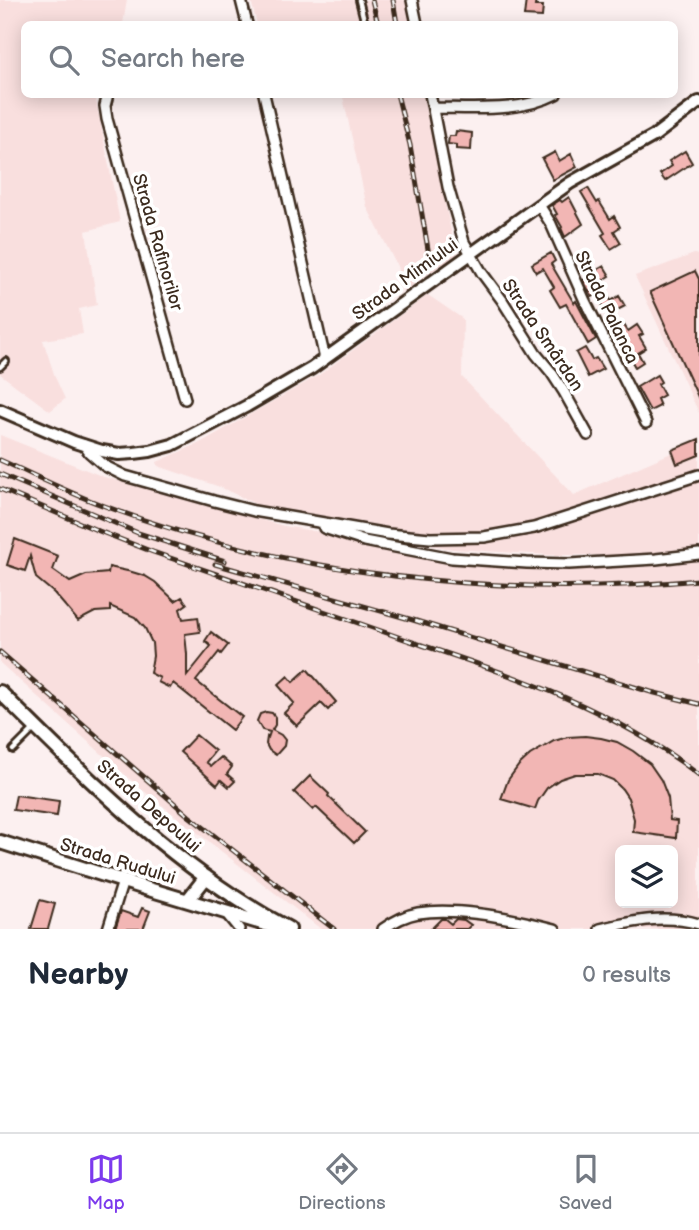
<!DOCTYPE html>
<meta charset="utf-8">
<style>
:root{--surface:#fff;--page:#f6f6f7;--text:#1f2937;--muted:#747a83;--line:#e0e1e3;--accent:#7c3aed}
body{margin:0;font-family:"Balsamiq Sans",sans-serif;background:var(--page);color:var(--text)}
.controls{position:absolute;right:21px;bottom:21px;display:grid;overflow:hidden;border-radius:10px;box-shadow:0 4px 18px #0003}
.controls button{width:63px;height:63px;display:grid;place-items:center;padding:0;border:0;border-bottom:2px solid var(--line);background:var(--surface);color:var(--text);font:35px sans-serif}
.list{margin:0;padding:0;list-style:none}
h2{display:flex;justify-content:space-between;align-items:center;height:91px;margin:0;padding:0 28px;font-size:30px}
h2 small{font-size:23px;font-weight:400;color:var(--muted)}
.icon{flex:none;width:38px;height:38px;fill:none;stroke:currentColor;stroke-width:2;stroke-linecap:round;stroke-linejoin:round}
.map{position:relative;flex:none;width:699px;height:929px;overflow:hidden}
.search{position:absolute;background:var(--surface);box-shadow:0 4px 18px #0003;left:21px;right:21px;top:21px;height:77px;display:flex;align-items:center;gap:18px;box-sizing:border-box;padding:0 24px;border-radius:10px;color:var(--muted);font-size:26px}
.sheet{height:203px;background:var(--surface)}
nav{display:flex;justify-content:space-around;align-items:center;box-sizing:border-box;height:98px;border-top:2px solid var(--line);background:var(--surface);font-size:19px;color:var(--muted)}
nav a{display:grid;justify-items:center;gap:4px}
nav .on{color:var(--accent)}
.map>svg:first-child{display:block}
</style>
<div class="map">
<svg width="699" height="929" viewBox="0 0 699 929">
<rect width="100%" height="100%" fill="#fcf0f0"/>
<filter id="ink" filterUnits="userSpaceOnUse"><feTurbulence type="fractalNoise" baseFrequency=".0143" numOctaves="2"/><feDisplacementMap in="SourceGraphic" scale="14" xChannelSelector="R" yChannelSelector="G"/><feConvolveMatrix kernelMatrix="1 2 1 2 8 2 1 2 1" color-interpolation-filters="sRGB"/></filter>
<g filter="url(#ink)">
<path fill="#f9dfde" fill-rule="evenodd" d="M0,0H127L123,24H24V94L95,95L120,222L86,231L97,305L79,309L83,334L43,340L55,377L65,399L50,411L0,374Z
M251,0H406L410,24H257Z
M346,94L423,95L452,236L457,254L403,292L397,266L367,207L343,97Z
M694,254L699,255V413L635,276Z
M428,295L463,319L462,377L574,495L699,441V550L626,555H548L453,549L293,522L220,487L158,466L157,462L200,443L319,375Z
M0,435L104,477L284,526L453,555L569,564L699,556V929H321L140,788L0,663ZM620,850H673V903H620Z"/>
<path fill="#f2b6b4" stroke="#3b2a1e" stroke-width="2" d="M526,0H536L535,6H543L542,17L524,16Z
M456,131L472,133L471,150L456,149V145L448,144L449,136H455Z
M685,151L692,163L665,181L660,174L672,166L669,161Z
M555,152L559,161L571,154L577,167L553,180L542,159Z
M588,188L597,203L599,201L610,219L614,216L620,227L614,231L621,243L611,249L602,235L605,233L581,192Z
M569,197L583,224L565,237L561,228L562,227L555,215L557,214L552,205L560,200L562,202Z
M551,253L555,261L551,264L574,303L576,301L596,339L588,344L566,304L560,307L550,290L554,287L543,268L536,272L532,264Z
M604,266L610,276L600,282L611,301L619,296L625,306L608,315L597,295L592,297L583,280L598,272L597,270Z
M695,271L699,279V399L650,292Z
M618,323L620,327L624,325L628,331L637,325L643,334L639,336L646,348L638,353L643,362L635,367L624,348L622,349L615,336L612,338L607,329Z
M585,348L592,360L596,358L603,369L588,377L576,353Z
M657,375L661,382L658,384L664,395L657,399L660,406L650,411L637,387Z
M699,439V455L677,464L672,450Z
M15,539L58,556L53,570L70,582L86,575L108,573L109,567L132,572L145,576L155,582L175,601L182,597L187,604L180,609L183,619L198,617L200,632L185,634L187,654V676L211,646L205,641L211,632L228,645L221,654L219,652L196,681L242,717L232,730L173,683L170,688L158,682L160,678L150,673L153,656L152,643L145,628L135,617L110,606V611L95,612L78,621L54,593L36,578L30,556L25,571L7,565Z
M307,669L336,702L328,710L321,703L297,726L284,713L294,703L278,685L288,676L293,682Z
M266,712L272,713L275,717V725L272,730L281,735L285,740L284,746L276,755L269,750L266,744L267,737L268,738L270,732L262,730L257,721L260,714Z
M196,735L215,751L206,762L211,766L221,757L232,767L227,774L235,781L229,787L221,780L217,785L180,752Z
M585,736L601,738L617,742L633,751L650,764L661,780L668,798L670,820L677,821L676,838L633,832L634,819L628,798L622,789L613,780L598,774H575L560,779L547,788L538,801L535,809L501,799L508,780L519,765L530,755L554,741L568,737Z
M310,776L329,794L328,796L365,832L354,843L316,807L313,810L294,792Z
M16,795L59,801L57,816L13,810Z
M40,900L55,904L48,929H31Z
M142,908L150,911L143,929H115L121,911L138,917Z
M441,919H445L451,924L456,919L464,920L471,925L467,929H431Z"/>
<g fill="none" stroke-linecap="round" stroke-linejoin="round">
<g stroke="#3b2a1e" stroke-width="10">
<path id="service" d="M359,0L365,24
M0,367L6,361
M13,750L35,728"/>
</g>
<g stroke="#3b2a1e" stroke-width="14">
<path id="minor" d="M241,0L247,24
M412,0L417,24
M108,94L105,106L107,119L185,399
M264,94L325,359
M430,94L448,187L464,242L482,273L502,300L536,354L551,372L564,392L588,435
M433,108C473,108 519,113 556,94
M539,205L551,224L585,301L646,423
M84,445L89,452L105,466L125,476L214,501L254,511L336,525L388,534L430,538L484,537L534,528L699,475
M324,528L364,541L452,558L527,563L569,564L656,559L699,554
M226,913L239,929
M108,929L123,881
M383,929C393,922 406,915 418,913C458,907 516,919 555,929
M600,929C634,921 665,914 699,924"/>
</g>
<g stroke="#3b2a1e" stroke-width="16">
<path id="tertiary" d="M0,410L74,442L102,451L119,454L134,453L150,451L172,445L247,406L312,368L539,205L570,183L654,136L699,102"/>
</g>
<g stroke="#3b2a1e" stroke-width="18">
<path id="secondary" d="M0,692C88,779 178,871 289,929
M0,842L145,888L275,927
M188,900L206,877"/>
</g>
<use href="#service" stroke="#fff" stroke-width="4.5"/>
<use href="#minor" stroke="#fff" stroke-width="9"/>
<use href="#tertiary" stroke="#fff" stroke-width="10"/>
<use href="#secondary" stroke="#fff" stroke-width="12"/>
<g stroke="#3b2a1e" stroke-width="5">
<path id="rail" d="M372,0L378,24
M393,0L397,24
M397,94L410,145L429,255
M0,460C34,475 67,492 102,505C290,576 499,599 699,580
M0,474L138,533L225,561
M0,489L99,531L153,552C238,582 324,611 410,641C514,676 611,707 699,775
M215,564L413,620L651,692L699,704
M0,652L189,816L334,929"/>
</g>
<use href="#rail" stroke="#fff" stroke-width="2.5" stroke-dasharray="8" stroke-linecap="butt"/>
</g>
</g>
<g text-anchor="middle" stroke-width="7" stroke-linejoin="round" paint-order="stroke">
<g font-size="18" fill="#3b2a1e" stroke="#fff">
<text transform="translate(158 242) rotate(74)" y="6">Strada Rafinorilor</text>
<text transform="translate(405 279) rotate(-36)" y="6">Strada Mimiului</text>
<text transform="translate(607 307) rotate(64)" y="6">Strada Palanca</text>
<text transform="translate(543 335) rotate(56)" y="6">Strada Smârdan</text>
<text transform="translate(149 806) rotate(41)" y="6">Strada Depoului</text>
<text transform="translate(118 861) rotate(17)" y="6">Strada Rudului</text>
</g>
</g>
</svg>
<div class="controls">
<button><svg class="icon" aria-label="layers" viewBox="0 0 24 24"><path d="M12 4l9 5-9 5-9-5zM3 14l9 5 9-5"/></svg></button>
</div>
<div class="search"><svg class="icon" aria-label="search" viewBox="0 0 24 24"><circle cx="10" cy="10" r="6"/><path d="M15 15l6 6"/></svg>Search here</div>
</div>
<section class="sheet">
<h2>Nearby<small>0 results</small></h2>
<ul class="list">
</ul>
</section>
<nav>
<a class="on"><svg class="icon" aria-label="map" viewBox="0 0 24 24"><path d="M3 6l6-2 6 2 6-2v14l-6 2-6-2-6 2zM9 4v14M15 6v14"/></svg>Map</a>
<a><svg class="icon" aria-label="directions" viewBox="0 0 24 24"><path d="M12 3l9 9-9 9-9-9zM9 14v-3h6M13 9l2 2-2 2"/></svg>Directions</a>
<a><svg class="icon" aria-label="saved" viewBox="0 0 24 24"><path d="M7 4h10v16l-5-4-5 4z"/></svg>Saved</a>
</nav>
